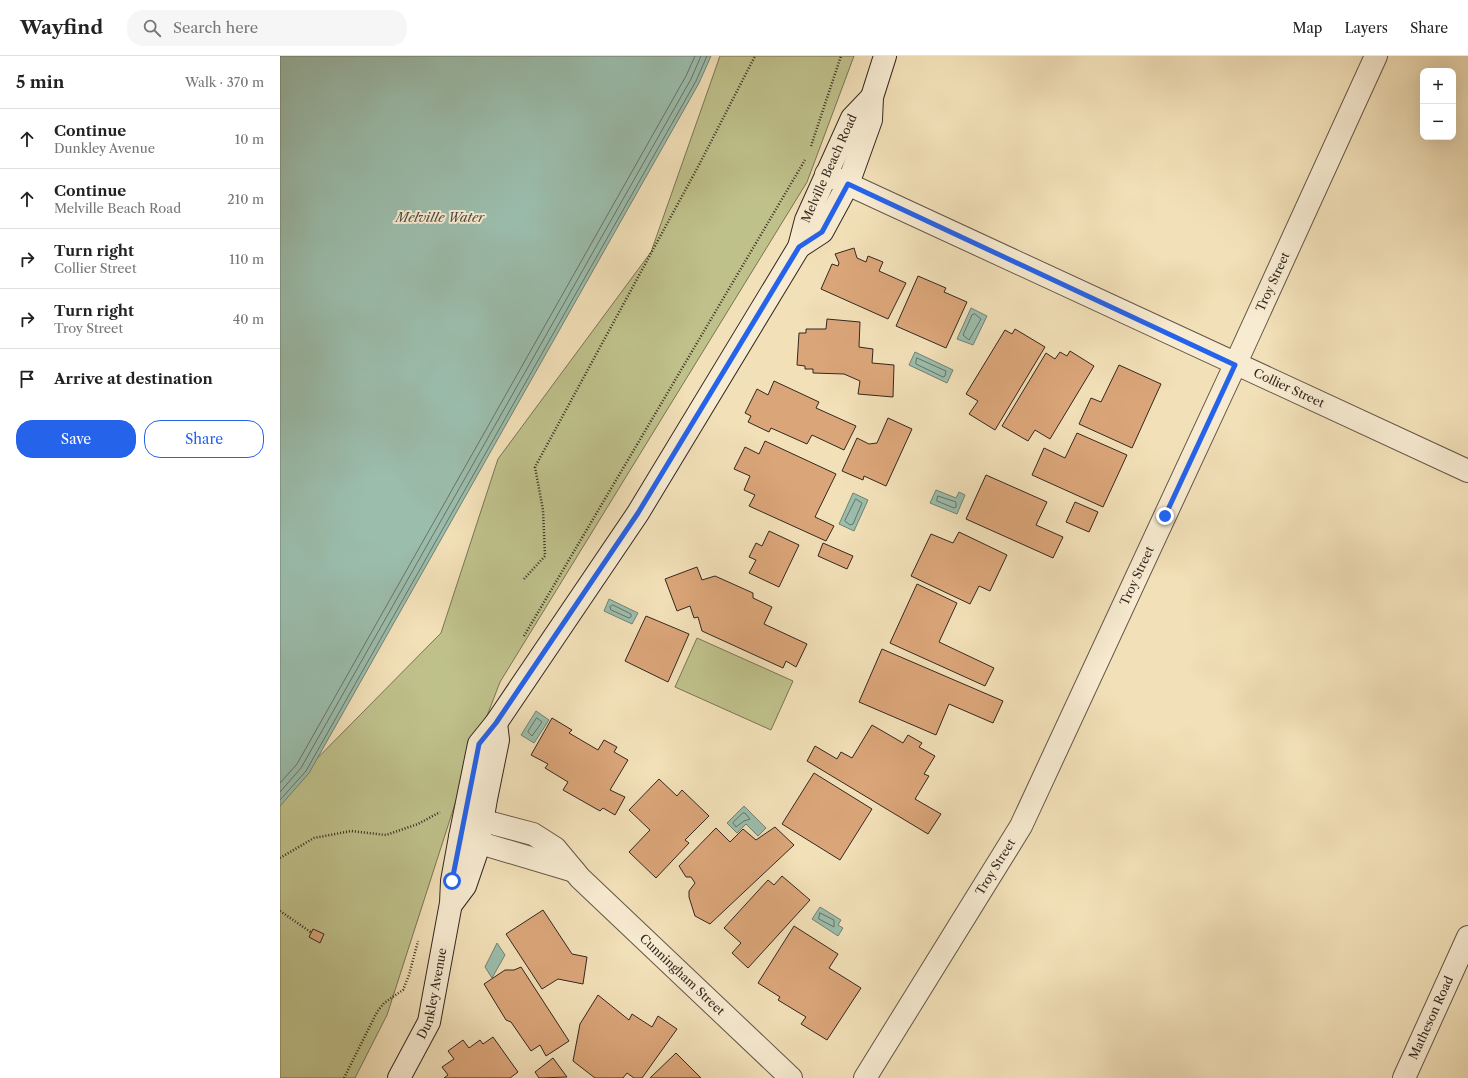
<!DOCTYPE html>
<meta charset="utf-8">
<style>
:root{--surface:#fff;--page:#f6f6f6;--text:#222;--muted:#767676;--line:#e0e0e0;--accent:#2563eb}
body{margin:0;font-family:"Libre Caslon Text",serif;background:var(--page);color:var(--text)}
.controls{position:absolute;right:12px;top:12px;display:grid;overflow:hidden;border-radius:8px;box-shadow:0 4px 16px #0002}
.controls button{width:36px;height:36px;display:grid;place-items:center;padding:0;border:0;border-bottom:1px solid var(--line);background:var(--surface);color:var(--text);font:20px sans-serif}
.stop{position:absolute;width:12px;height:12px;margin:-9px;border:3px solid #2563eb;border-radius:50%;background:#fff}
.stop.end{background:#2563eb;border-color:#fff;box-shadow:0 1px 4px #0008}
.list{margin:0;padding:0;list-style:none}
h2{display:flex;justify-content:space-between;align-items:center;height:52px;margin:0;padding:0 16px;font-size:17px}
h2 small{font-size:13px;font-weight:400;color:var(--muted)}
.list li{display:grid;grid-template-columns:26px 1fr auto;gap:12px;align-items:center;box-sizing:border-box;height:60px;padding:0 16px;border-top:1px solid var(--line)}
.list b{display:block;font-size:15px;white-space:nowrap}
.list p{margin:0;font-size:13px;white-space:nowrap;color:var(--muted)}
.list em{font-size:13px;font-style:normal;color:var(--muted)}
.actions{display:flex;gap:8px;padding:12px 16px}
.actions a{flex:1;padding:9px 0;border:1px solid var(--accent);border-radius:16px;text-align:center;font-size:14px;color:var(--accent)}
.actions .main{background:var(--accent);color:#fff}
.icon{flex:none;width:22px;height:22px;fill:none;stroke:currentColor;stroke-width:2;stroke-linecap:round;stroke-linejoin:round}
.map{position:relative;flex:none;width:1188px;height:1022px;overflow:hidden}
header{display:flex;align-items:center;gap:24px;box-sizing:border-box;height:56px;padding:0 20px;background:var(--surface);border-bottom:1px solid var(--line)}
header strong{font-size:19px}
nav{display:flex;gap:22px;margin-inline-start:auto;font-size:14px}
.search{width:280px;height:36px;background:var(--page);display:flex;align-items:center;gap:10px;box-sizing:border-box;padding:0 14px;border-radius:16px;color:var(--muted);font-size:15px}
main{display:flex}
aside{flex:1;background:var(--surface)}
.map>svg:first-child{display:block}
</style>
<header>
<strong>Wayfind</strong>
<div class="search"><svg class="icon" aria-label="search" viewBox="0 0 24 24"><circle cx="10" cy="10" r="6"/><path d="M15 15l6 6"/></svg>Search here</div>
<nav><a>Map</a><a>Layers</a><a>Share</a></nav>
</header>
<main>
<aside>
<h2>5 min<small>Walk · 370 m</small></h2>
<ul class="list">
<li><svg class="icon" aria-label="ahead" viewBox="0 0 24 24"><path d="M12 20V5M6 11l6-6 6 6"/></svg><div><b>Continue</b><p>Dunkley Avenue</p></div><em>10 m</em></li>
<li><svg class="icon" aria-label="ahead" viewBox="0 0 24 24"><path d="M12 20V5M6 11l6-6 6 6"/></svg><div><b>Continue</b><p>Melville Beach Road</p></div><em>210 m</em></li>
<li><svg class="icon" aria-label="right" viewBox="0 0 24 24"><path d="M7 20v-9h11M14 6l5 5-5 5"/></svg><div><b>Turn right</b><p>Collier Street</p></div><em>110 m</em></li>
<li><svg class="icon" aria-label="right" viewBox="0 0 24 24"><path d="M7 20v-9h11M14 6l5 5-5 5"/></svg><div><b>Turn right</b><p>Troy Street</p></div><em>40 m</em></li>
<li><svg class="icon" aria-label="arrive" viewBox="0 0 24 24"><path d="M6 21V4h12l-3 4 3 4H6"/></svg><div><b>Arrive at destination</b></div></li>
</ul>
<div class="actions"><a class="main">Save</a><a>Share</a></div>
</aside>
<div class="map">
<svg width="1188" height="1022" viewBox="0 0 1188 1022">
<rect width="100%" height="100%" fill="#f2e0b8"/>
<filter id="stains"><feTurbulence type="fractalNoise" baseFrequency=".005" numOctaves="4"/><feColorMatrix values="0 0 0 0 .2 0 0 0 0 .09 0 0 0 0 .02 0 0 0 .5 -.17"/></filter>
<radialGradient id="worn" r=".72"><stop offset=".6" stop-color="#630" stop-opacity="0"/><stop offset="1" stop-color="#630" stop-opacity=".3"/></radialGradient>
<path fill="#bfc18b" stroke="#7a7456" d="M440,0H574L527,126L220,626L184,720L107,959L75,1022H0V740L161,577L218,403L371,196Z
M417,582L513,625L491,674L395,631Z"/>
<path fill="#9bbdac" stroke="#728174" d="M0,0H431L419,27L29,717L0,750Z
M691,252L707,260L693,289L677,283Z
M635,296L673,314L667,327L629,309Z
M656,434L676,442L679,436L685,439L677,458L650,447Z
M573,437L588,444L574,475L559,468Z
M329,543L358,557L352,568L324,555Z
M256,655L269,664L254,687L241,679Z
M464,750L486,772L478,780L466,768L457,777L447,767Z
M540,851L561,864L558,869L563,872L558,880L532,863Z
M217,887L225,899L212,922L205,911Z"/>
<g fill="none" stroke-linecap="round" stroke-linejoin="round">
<path stroke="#687266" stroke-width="1" d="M695,258L701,263L689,284L683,279L692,259Z
M637,302L666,315L665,320L663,321L636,308Z
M658,440L676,446V451L674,452L657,445Z
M576,443L582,447L573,468L570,469L565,465Z
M333,549L351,558V561L349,562L331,554L330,551Z
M257,662L262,666L252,680L248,676Z
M0,727L17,708L406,20L415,0
M0,736L21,712L411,23L421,0
M0,744L26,715L416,25L427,0
M463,757H465L470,763L464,765L456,771L453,767Z
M540,857L554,864V871L539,863Z"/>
</g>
<path fill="#daa579" stroke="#352720" d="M574,192L577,202L586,206L588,200L603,206L599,215L626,227L608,263L541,233L552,208L558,210L559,207L555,198Z
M638,220L666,232L664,236L687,246L666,292L616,270Z
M547,263L580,266L579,291L593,293L592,307L614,309L613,341L578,338L580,325L564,318L533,317V313H525V310L517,309L519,277H526V273H546Z
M735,273L765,291L715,374L689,358L698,345L686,338L725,274L732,278Z
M790,295L814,310L770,383L755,374L748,385L722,370L766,297L775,303L780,296L787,300Z
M839,309L881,328L852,392L799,368L811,342L821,346Z
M494,325L539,346L536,352L576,370L564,394L532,379L527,388L491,372L489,376L468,366L471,360L465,357L477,333L488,339Z
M608,362L632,373L606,430L584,420L583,424L562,415L577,382L589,388L597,387Z
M797,377L847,399L823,451L752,419L764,392L785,402Z
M485,385L556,418L535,461L554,470L546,485L469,450L475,439L464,434L470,420L454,413L465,391L479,398Z
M706,419L767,446L756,469L783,481L773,502L686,463Z
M795,446L818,456L809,476L786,466Z
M489,475L519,489L499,531L469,517L476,504L469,501L476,487L482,490Z
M679,476L727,499L710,535L699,530L690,548L631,520L651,478L673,487Z
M543,487L573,500L567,513L538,500Z
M417,511L422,524L435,520L473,537V542L492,551L484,568L527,588L516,611L506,605L503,612L422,575L418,561L414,562L410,550L397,555L385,523Z
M637,528L677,547L659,586L714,612L705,630L610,587Z
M366,560L409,578L388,626L345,605Z
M602,593L723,645L713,667L669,648L656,679L579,646Z
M272,662L292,674L289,677L318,694L324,684L337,691L334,696L348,704L330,734L345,741L335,759L323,752L320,755L283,734L288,726L265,712L268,708L251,699Z
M592,669L623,687L628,679L642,687L639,691L655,700L644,718L649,720L635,743L661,758L648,778L527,705L535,690L557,703L561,696L572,702Z
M534,717L592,753L560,804L502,768Z
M379,723L397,740L402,734L429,760L405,784L409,787L376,822L349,796L370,774L349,754Z
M495,771L514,789L430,868L415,860L409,841V835L415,827L411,821H406L399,810L436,772L450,786L463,773L476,784Z
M502,820L530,844L468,912L452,897L461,887L444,872L488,824L494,829Z
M263,854L292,898L307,901L303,928L278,923L262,933L226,878Z
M514,870L558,898L549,912L581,932L547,984L521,968L526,961L498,944L500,941L478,927Z
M33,873L44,878L40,887L29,881Z
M241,911L289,985L266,1000L260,989L251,995L231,966L226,964L204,928L225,914H234Z
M318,939L349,964L352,958L372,971L378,960L397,973L362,1022H354L347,1017L343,1022H315L293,1005L300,968Z
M213,981L238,1016L230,1022H164L168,1019L162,1011L174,1003L168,995L183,984L189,992L200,984L203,988Z
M396,997L421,1022H370Z
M273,1002L287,1021L259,1022L255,1016Z"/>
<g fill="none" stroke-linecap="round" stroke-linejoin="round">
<g stroke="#645546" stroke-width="24">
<g id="street">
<path id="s1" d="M546,118L1188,415"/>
<path id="s2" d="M185,760L253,778L275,792L300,822L511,1022"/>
<path d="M180,781L294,815"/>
<path id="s3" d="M585,1022L741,770L955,309L1096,0"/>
<path id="s4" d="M1124,1022L1188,881"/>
</g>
</g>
<g stroke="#352720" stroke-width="24">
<g id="secondary">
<path d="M519,191L542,176L568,128L591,64L592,41L605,0"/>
<path d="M173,846L185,830L197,795L206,743L218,684L216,667"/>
<path id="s5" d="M119,1022L149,966L171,847L172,825L180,781L199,688L216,667L358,457L519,191L526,164L572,62L592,41"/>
</g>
</g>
<path stroke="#352720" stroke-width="2.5" stroke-dasharray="1 2" stroke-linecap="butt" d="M531,90L561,0
M244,523L265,500L263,454L255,411L420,107L475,0
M244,580L525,104
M0,802L34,782L71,775L106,779L138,768L160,756
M0,855L32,877
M64,1022L97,956L104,947L123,934L129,919L138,885"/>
<use href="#street" stroke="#f7ebd1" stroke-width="22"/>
<use href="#secondary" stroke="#f7ebd1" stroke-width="22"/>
</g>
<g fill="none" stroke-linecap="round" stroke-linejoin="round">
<path stroke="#2563eb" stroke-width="5" d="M172,825L199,688L216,667L358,457L519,191L542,176L568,128L955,309L885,460"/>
</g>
<g text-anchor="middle" stroke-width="4" stroke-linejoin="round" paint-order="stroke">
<g font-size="12" fill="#352720" stroke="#f7ebd1">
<text dy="4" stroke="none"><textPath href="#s5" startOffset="1022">Melville Beach Road</textPath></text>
<text dy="4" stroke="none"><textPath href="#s3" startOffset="896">Troy Street</textPath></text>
<text dy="4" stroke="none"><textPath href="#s1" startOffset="510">Collier Street</textPath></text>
<text dy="4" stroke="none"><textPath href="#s3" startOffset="572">Troy Street</textPath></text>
<text dy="4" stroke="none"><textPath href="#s3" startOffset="248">Troy Street</textPath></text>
<text dy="4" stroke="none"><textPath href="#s2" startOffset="276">Cunningham Street</textPath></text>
<text dy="4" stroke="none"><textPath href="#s5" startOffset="92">Dunkley Avenue</textPath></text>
<text dy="4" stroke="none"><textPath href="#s4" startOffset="66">Matheson Road</textPath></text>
</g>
<g font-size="13" font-style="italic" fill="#4e4c43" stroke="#f7ebd1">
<text x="160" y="166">Melville Water</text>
</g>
</g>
<rect width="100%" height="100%" filter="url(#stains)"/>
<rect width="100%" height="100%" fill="url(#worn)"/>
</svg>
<div class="controls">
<button>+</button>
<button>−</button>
</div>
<div class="stop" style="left:172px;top:825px"></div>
<div class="stop end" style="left:885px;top:460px"></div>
</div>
</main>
